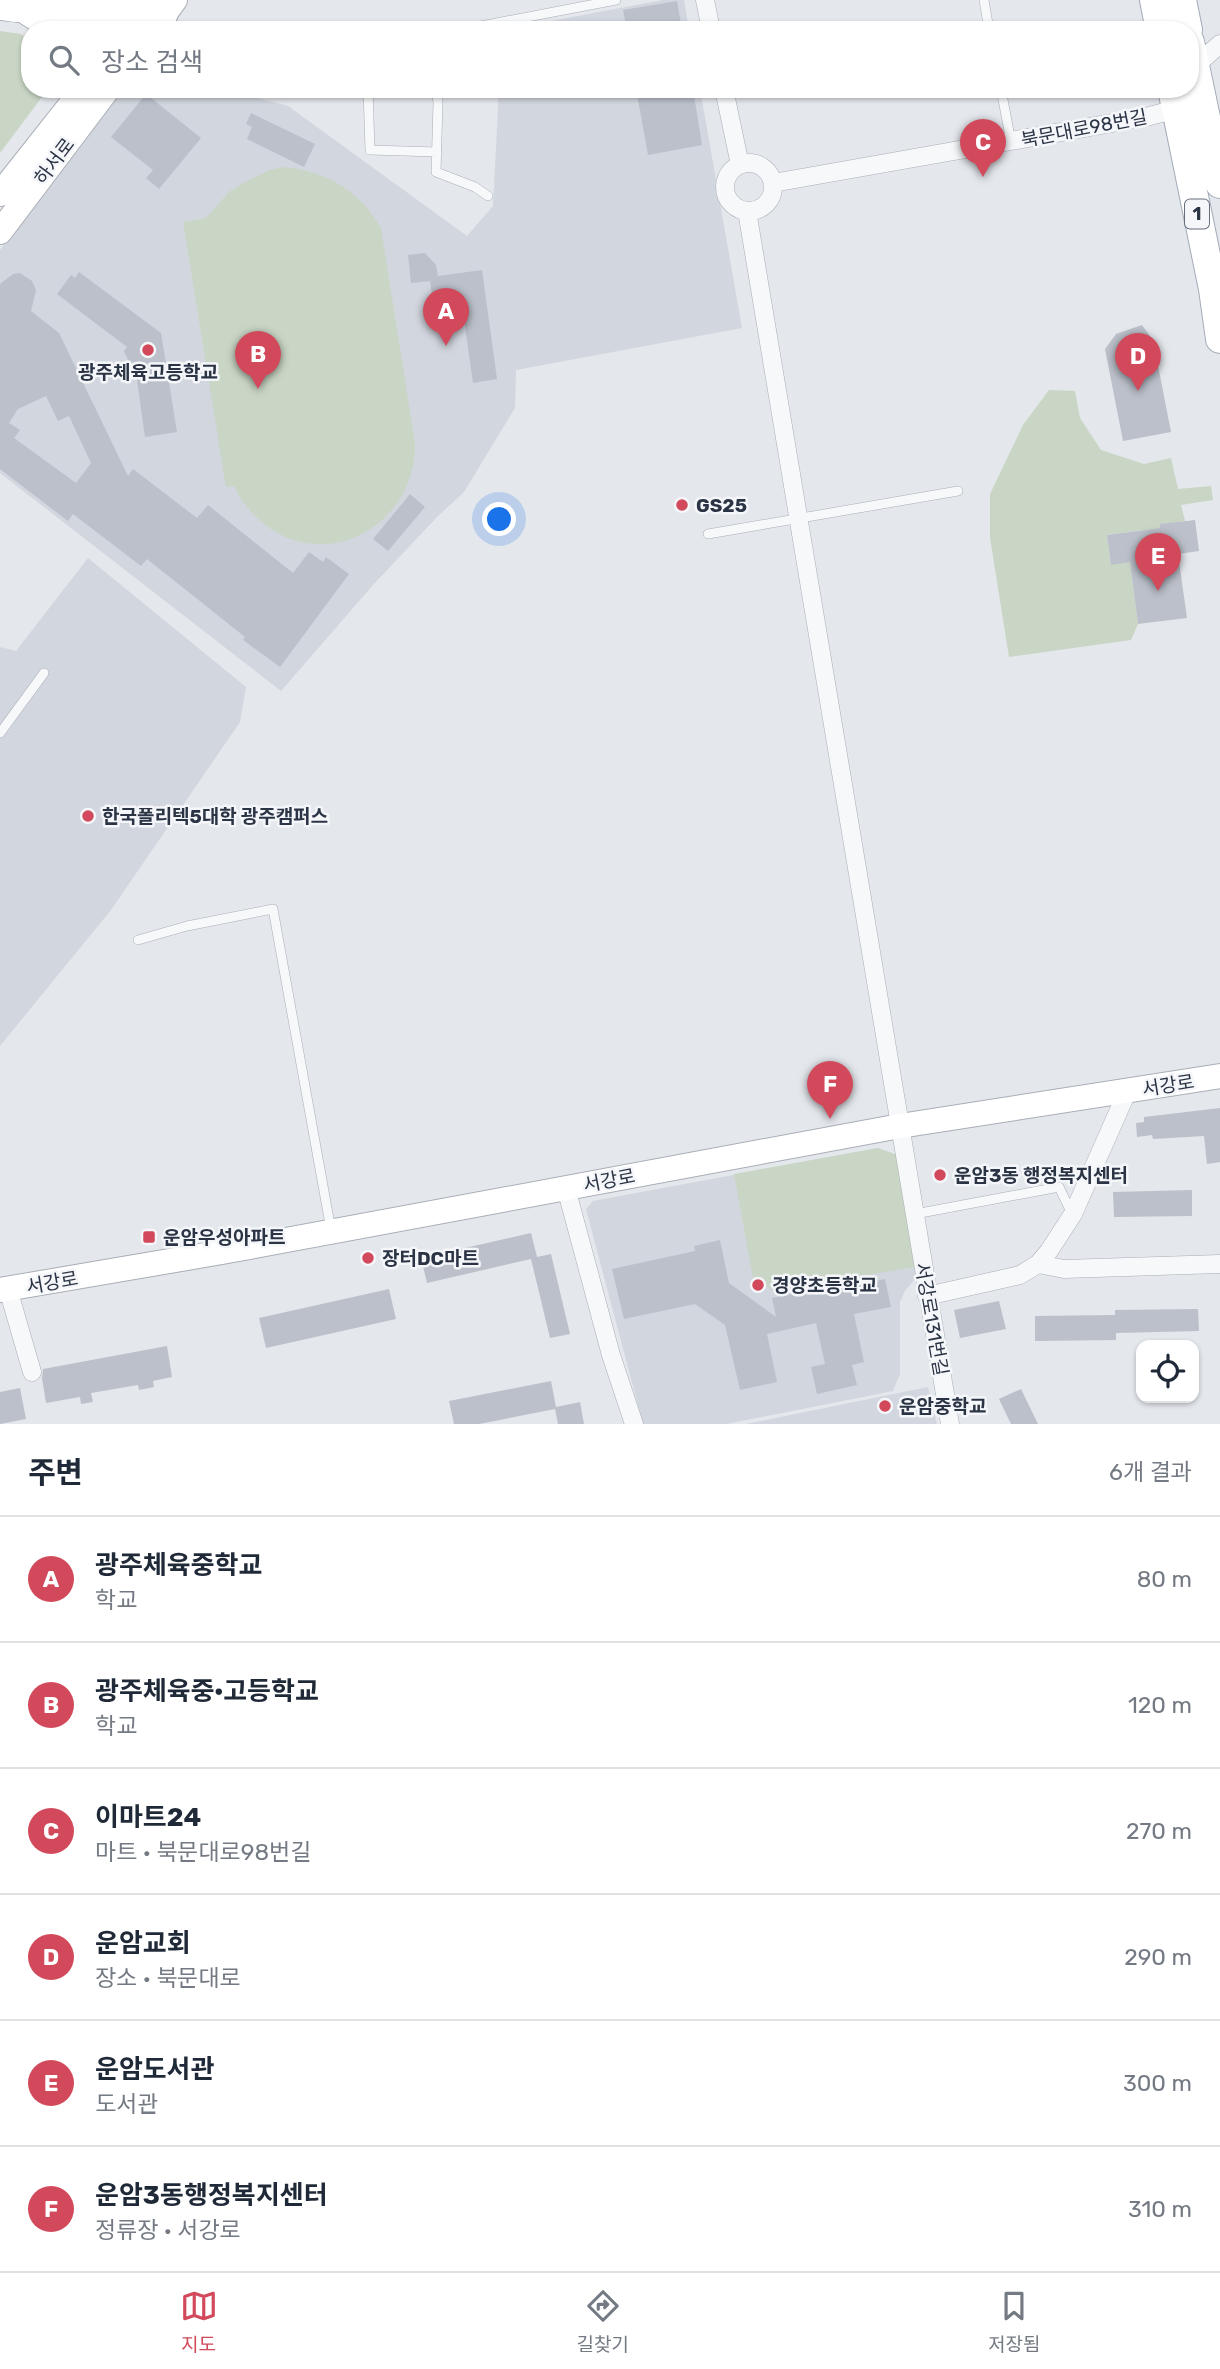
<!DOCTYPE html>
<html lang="ko">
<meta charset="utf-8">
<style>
:root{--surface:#fff;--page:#f2f2f3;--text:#1f2937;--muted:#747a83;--line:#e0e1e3;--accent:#d1495b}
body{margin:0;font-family:Rubik,"Noto Sans KR",sans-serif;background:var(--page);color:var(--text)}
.controls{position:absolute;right:21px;bottom:21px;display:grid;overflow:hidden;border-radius:14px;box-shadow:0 2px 5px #0004}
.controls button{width:63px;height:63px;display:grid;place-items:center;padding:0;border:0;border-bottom:2px solid var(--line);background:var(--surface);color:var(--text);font:35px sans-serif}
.you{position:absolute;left:500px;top:520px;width:24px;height:24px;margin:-18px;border:5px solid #fff;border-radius:50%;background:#1a73e8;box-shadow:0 0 0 10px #1a73e833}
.badge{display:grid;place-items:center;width:46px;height:46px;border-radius:50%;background:var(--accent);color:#fff;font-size:23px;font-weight:700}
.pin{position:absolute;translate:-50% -58px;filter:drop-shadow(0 2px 4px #0008)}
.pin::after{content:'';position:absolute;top:37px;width:24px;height:21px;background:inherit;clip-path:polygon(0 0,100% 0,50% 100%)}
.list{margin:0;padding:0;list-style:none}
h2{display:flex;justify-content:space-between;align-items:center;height:91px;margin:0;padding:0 28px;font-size:30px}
h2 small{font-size:23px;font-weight:400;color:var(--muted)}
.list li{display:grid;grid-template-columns:46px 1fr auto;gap:21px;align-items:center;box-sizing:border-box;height:126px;padding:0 28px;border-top:2px solid var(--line)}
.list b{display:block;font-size:26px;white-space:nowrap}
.list p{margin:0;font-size:23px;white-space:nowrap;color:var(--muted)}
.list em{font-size:23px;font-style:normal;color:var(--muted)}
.icon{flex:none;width:38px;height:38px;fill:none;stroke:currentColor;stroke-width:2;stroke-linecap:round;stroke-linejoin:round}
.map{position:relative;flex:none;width:1220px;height:1424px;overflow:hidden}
.search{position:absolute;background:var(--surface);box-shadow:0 2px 5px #0004;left:21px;right:21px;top:21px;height:77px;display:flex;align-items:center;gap:18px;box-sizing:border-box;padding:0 24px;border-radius:28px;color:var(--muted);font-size:26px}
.sheet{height:847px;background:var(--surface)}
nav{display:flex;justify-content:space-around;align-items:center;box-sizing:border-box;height:98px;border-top:2px solid var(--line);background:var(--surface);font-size:19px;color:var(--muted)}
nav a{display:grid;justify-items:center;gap:4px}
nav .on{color:var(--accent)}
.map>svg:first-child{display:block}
</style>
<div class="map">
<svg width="1220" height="1424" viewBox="0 0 1220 1424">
<rect width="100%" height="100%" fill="#e4e7ec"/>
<path fill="#d2d6de" d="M663,0H684L689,30H502Z
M124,89H224L288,106L467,236L493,206L499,89H700L742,328L516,370L515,408L464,492L437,517L373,585L281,691L0,473V250Z
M88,558L246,687L240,722L111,910L0,1046V647L16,651Z
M878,1148L916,1267L915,1279L905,1291L900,1302V1374L893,1391L726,1424H643L586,1209L593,1201Z
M928,1387L937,1424H746Z"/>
<path fill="#c9d6c5" d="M0,31L21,34L30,42V89H48L0,153Z
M283,167C326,171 359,190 381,228L415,444C416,523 329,575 264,524C251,513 241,502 234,486L226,487L183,222L206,218L229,192L243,183L270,170Z
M1049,390L1075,391L1080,418L1101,450L1144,464L1171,458L1178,489L1211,486L1213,500L1181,505L1185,521L1160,525L1162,544L1142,530L1107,535L1111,564L1130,562L1138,624L1131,640L1009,657L990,538V494L1023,425Z
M878,1148L898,1155L916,1267L773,1290L753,1278L734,1174Z"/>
<path fill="#bbc0ca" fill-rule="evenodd" d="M677,1L682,30H627L623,10Z
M636,89H693L702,145L648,155Z
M146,94L201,138L159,189L146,178L153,170L111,137Z
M251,113L315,144L304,167L247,139L252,127L246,124Z
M425,253L436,265L438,276L482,270L497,379L473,383L462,305L434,309L430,281L411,283L408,255Z
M79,272L161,333L177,432L145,437L135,366L131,367L124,351L127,347L57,294L71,275L75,278Z
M20,273L32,281L36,290L31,311L59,333L128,476L133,469L197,518L208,505L293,573L309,552L323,562L326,557L349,574L280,667L243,640L245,637L147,559L141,566L73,514L68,521L0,469V284L13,274ZM46,396L58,421L69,416L91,463L76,483L14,438L20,430L9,423L18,409Z
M1142,325L1153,340L1171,432L1123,441L1105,349L1116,334Z
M410,494L425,507L388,551L373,539Z
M1195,520L1199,551L1178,554L1187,618L1138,624L1130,562L1111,565L1107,535L1160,528V524Z
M1220,1108V1162L1207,1164L1204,1136L1153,1139L1152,1135L1137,1137L1136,1123L1144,1122V1117Z
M1192,1190V1216L1114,1217L1113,1192Z
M531,1233L537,1257L551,1254L570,1334L550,1338L531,1259L427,1283L421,1258Z
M720,1240L729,1283L776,1317L772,1298L847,1282L848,1287L885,1279L891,1307L854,1314L864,1362L852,1365L857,1385L817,1394L811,1367L825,1364L816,1323L767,1334L777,1382L740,1390L725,1325L695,1304L624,1319L612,1269L695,1251L694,1246Z
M389,1289L396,1319L266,1348L259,1318Z
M999,1301L1006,1329L960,1338L954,1310Z
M1198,1309L1199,1331L1116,1333V1340L1035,1341V1316L1115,1315V1310Z
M167,1346L172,1377L153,1381L154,1387L139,1390L138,1385L91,1393L93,1402L81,1404L80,1397L46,1403L42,1378L43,1369Z
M551,1381L556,1407L580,1402L584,1424H558L555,1409L479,1424H454L449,1401Z
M20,1388L26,1419L0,1424V1392Z
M1021,1389L1038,1424H1011L999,1399Z"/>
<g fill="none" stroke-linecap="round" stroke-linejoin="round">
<g stroke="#a9aeb7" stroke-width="10">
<path id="lane" d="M984,0L989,30
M460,30L616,0
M368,89L370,150L437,152
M436,89L438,102L436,172L475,187L488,196
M1001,89L1011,142
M708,534L958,491
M0,733L44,673
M138,940L187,926L273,909L331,1230
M915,1214L1059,1187L1072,1214"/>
</g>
<g stroke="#a9aeb7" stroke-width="19">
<path id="street" d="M705,0L711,30
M1195,66L1220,44
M724,89L740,165
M725 187a24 24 0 1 1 48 0a24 24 0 1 1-48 0Z
M773,183L1146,117L1176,109
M747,211L950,1424
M566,1188L611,1355L634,1424
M1038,1264L1064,1269L1220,1264
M8,1289L32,1372
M927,1296L1020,1275L1038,1264L1049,1251L1073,1214L1127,1092"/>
</g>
<g stroke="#a9aeb7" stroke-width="26">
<path id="secondary" d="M16,6L54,30
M123,30L144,0
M153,30L175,0
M0,194L83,89
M0,232L108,89
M0,1290L222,1252L900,1126L1220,1076"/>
</g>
<g stroke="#a3abb8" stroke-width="30">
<path id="primary" d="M1154,0L1160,30
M1182,0L1188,30
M137,8L164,13
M1190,42L1220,184
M1172,89L1213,289L1220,339"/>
</g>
<g stroke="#8b94a3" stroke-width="33">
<path id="highway" d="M0,4L16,6L137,8"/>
</g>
<use href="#lane" stroke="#f7f8fa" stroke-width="9"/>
<use href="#street" stroke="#f7f8fa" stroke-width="18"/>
<use href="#secondary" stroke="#fff" stroke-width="24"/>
<use href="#primary" stroke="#fff" stroke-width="28"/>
<use href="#highway" stroke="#fff" stroke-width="32"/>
</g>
<g fill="#d1495b" stroke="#f4f6f9" stroke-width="2.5">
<circle cx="148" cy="350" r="7"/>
<circle cx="682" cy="505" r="7"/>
<circle cx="88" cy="816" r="7"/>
<circle cx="940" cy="1175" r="7"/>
<rect x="142" y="1230" width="14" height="14" rx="3.5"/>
<circle cx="368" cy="1258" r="7"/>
<circle cx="758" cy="1285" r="7"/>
<circle cx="885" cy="1406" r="7"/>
</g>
<g text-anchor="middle" stroke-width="5" stroke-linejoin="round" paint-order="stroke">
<rect fill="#f4f6f9" stroke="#676e7b" stroke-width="2" x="1185" y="199.5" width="24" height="29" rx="5"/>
<g font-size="18" font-weight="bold" fill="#2b3445">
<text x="1197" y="220">1</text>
</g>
<g font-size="19" fill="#2b3445" stroke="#f4f6f9">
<text transform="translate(1084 128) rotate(-11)" y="7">북문대로98번길</text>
<text transform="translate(54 161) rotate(-53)" y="7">하서로</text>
<text transform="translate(1168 1085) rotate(-9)" y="7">서강로</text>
<text transform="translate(609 1180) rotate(-11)" y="7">서강로</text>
<text transform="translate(52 1282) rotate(-10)" y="7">서강로</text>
<text transform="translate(932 1319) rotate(80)" y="7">서강로131번길</text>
</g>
<g font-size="19" font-weight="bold" fill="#2b3445" stroke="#f4f6f9" text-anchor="start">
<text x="148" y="379" text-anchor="middle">광주체육고등학교</text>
<text x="696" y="512">GS25</text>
<text x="102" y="823">한국폴리텍5대학 광주캠퍼스</text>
<text x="954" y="1182">운암3동 행정복지센터</text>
<text x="163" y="1244">운암우성아파트</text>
<text x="382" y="1265">장터DC마트</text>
<text x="772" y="1292">경양초등학교</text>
<text x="899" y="1413">운암중학교</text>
</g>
</g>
</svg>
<div class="controls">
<button><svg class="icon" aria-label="locate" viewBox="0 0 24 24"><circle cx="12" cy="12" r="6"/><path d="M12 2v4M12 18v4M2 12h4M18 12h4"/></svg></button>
</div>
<div class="you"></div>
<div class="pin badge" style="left:446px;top:346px">A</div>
<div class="pin badge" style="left:258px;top:389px">B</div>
<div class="pin badge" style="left:983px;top:177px">C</div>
<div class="pin badge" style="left:1138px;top:391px">D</div>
<div class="pin badge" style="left:1158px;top:591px">E</div>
<div class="pin badge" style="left:830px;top:1119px">F</div>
<div class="search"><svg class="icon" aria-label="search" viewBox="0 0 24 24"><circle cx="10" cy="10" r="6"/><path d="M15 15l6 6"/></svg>장소 검색</div>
</div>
<section class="sheet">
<h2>주변<small>6개 결과</small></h2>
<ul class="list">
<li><span class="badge">A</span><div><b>광주체육중학교</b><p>학교</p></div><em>80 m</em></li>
<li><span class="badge">B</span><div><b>광주체육중·고등학교</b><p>학교</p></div><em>120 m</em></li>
<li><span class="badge">C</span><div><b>이마트24</b><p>마트 · 북문대로98번길</p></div><em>270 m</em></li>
<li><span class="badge">D</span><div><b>운암교회</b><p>장소 · 북문대로</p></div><em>290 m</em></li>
<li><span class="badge">E</span><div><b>운암도서관</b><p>도서관</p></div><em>300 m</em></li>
<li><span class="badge">F</span><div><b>운암3동행정복지센터</b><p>정류장 · 서강로</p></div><em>310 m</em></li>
</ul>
</section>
<nav>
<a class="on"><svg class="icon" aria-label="map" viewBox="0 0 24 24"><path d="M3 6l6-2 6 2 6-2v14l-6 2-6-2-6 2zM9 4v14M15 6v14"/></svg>지도</a>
<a><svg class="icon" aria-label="directions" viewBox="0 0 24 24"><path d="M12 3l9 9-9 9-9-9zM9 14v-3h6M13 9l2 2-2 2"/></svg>길찾기</a>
<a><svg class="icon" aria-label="saved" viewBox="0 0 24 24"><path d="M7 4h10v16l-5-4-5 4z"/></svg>저장됨</a>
</nav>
